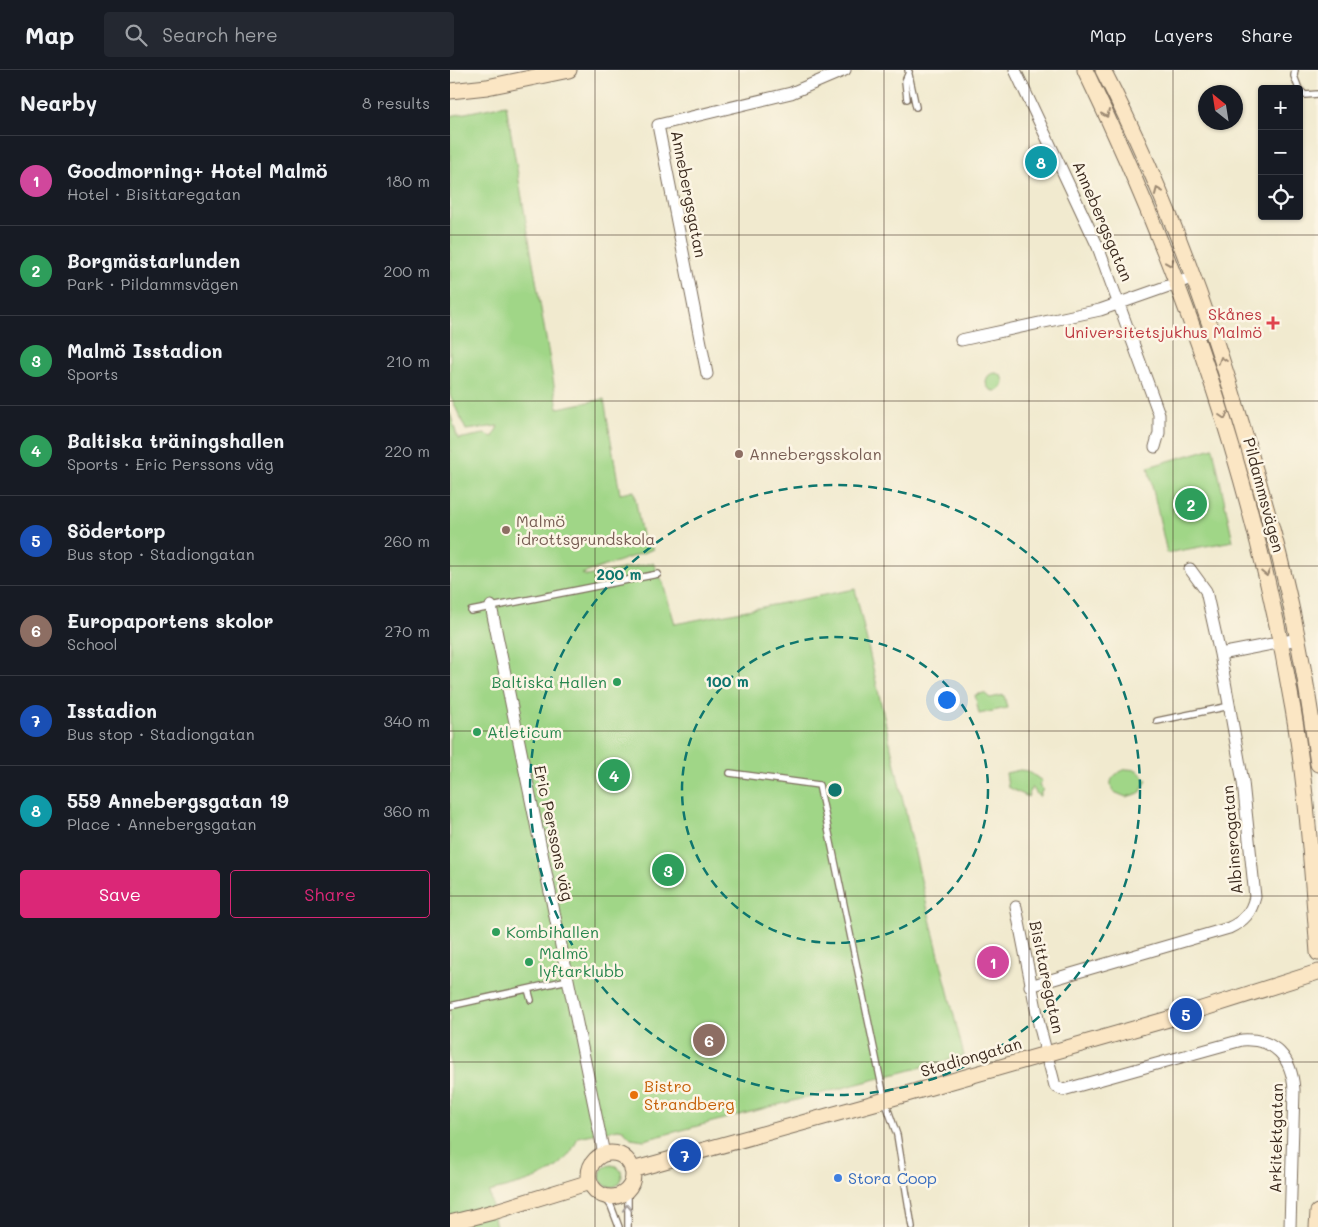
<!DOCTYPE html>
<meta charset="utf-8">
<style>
:root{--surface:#171b24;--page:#242831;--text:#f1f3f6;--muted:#9ea1a6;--line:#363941;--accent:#db2777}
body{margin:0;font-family:Mali,sans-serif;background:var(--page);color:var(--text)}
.controls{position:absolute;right:15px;top:15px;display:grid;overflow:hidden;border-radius:5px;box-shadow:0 1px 4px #0004}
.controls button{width:45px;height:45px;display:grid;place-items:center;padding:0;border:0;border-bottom:1px solid var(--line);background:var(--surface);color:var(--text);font:25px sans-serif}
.compass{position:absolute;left:748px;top:15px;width:45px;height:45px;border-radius:50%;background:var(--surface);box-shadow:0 1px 4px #0004;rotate:330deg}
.you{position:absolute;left:496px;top:629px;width:18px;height:18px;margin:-12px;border:4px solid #fff;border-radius:50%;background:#1a73e8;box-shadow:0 0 0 8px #1a73e833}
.badge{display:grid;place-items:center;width:32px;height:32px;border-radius:50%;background:var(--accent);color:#fff;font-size:16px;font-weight:700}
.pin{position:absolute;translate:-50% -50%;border:2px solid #fff;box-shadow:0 1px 5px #0006}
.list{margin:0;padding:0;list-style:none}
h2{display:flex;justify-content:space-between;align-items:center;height:65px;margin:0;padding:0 20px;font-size:21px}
h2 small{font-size:16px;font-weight:400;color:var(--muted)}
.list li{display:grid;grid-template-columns:32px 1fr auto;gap:15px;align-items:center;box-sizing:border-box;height:90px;padding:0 20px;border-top:1px solid var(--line)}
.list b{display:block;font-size:19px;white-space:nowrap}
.list p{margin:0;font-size:16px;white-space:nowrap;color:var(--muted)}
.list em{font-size:16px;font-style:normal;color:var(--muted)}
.actions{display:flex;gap:10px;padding:15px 20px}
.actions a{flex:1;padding:11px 0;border:1px solid var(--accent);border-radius:5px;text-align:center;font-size:18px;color:var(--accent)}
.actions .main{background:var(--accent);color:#fff}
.icon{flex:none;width:28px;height:28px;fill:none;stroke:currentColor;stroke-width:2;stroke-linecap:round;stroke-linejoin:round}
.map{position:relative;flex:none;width:868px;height:1157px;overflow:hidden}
header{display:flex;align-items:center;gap:30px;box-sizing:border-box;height:70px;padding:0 25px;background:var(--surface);border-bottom:1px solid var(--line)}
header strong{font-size:24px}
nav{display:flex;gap:28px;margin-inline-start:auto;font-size:18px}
.search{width:350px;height:45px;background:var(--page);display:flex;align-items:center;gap:12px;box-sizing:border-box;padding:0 18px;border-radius:5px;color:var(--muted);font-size:19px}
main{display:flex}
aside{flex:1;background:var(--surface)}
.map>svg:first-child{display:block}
</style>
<header>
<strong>Map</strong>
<div class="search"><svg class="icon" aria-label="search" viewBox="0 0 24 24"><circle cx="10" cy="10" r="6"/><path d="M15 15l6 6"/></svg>Search here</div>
<nav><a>Map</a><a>Layers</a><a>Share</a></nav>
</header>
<main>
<aside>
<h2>Nearby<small>8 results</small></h2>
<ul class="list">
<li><span class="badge" style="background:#d1479c">1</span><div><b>Goodmorning+ Hotel Malmö</b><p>Hotel · Bisittaregatan</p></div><em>180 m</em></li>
<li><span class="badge" style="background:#2e9e5b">2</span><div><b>Borgmästarlunden</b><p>Park · Pildammsvägen</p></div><em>200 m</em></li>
<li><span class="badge" style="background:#2e9e5b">3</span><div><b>Malmö Isstadion</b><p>Sports</p></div><em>210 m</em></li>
<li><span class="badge" style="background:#2e9e5b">4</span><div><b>Baltiska träningshallen</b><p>Sports · Eric Perssons väg</p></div><em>220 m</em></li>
<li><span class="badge" style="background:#1a4fb4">5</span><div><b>Södertorp</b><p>Bus stop · Stadiongatan</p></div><em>260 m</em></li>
<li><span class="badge" style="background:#8d6e63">6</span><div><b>Europaportens skolor</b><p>School</p></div><em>270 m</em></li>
<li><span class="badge" style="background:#1a4fb4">7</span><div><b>Isstadion</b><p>Bus stop · Stadiongatan</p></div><em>340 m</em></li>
<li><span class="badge" style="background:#0f9aa8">8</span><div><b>559 Annebergsgatan 19</b><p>Place · Annebergsgatan</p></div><em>360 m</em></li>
</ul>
<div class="actions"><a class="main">Save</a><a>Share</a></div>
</aside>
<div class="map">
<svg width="868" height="1157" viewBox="0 0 868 1157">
<rect width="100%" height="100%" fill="#fcf5e5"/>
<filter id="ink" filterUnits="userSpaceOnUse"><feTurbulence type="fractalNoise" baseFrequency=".02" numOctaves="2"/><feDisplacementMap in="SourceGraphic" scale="10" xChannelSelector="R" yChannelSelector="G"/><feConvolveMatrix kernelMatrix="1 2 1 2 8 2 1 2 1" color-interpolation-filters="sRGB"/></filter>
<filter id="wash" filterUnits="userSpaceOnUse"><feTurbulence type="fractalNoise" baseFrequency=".0096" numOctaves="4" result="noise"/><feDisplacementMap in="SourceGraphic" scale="20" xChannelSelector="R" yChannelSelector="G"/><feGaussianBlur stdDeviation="1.12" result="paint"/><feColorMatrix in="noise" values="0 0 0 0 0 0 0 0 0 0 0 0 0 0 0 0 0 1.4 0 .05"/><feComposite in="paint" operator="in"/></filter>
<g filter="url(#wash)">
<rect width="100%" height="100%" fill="#f1eacf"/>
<path fill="#a0d687" stroke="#6e8052" d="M56,35L108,338L154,329L170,424L184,421L192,466L204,479L132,504L137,506L203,493L213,513L225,554L405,519L479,845L514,986L194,1070L181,1068L173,1060L168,1059L128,1067C114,1107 76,1112 39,1122L46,1157H0V343L8,369L34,364L43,367L48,356L16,360L0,325V46Z
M536 312a9 9 0 1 1 18 0a9 9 0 1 1-18 0Z
M763,378L783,471L717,483L698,397Z
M534,623L540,628L554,625L557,638L529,644L525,625Z
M677,699L687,700L697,710L690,723L676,727L664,722C655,710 667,702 677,699Z
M570,700L578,701L592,711L589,716L593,719L589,727L582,717L578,727L558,717L556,703Z
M150 1106a11 11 0 1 1 22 0a11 11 0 1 1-22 0Z"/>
</g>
<g filter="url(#ink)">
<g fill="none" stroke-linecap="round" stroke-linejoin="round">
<g stroke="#7b6d5c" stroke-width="8">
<path id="lane" d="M458,0L466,37
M845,0L844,6L849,19
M849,19L855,25L868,24
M457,29L455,11L459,2
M21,541L208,504
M707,651L780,636
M280,703L369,715L435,1031L447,1065L462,1157
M78,919L81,930
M0,936L118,910
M178,1119V1157
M153,1125L161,1136L169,1157"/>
</g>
<g stroke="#7b6d5c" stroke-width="13">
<path id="street" d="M565,0L648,177L709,344V363L705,377
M511,270L650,240L744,207
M257,304L208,55L341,23L395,0
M41,536L154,1084
M770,584L848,569
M566,837L589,954L605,1016L613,1020L792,970C825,968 842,988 844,1020L840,1157
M580,916L779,858C794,851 801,843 805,827L793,712L770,584L756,521L740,499"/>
</g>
<g stroke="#7b6d5c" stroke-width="17">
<path id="secondary" d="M635,0C733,203 805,416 843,639C857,720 862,801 868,883
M653,0C711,113 756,233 792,355C810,417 829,478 842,541C853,592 861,643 868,694
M0,21L37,17L119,0
M139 1105a22 22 0 1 1 44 0a22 22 0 1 1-44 0Z
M182,1100L446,1027L736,944L868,902
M0,1153L43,1142L140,1112
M867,1157L868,1142"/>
</g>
<use href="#lane" stroke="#fff" stroke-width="5.5"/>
<use href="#street" stroke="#fff" stroke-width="11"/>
<use href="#secondary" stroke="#fbe6c4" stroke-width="15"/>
</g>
<defs><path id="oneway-chevron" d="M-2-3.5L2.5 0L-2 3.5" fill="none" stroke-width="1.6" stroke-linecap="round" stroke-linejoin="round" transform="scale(1.25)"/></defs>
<g stroke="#9b8871">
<use href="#oneway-chevron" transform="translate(656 44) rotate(66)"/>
<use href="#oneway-chevron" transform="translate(708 121) rotate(-113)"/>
<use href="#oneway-chevron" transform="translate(720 193) rotate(68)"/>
<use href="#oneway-chevron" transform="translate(772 290) rotate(-108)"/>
<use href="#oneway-chevron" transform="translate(774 346) rotate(72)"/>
<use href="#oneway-chevron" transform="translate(816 503) rotate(77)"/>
</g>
<use stroke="#a79f9a" href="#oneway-chevron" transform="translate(177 1138) rotate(-93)"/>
</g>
<path fill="none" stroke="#3b2a1e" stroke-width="1" stroke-opacity="0.55" d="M145,0V1157M289,0V1157M434,0V1157M579,0V1157M723,0V1157M0,165H868M0,331H868M0,496H868M0,661H868M0,826H868M0,992H868"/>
<g fill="none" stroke="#0f766e" stroke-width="2.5" stroke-dasharray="9 6">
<circle cx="385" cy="720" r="153"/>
<circle cx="385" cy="720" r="305"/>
</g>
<path fill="#e0444e" stroke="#fcf5e5" stroke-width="2" d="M820.5 245.5h5v5h5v5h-5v5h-5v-5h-5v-5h5z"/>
<g fill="#8d6e63" stroke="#fcf5e5" stroke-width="2">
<circle cx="289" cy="384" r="5"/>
<circle cx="56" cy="460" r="5"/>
</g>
<g fill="#2e9e5b" stroke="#fcf5e5" stroke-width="2">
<circle cx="167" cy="612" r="5"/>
<circle cx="27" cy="662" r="5"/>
<circle cx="46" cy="862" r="5"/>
<circle cx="79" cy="892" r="5"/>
</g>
<circle fill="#e8710a" stroke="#fcf5e5" stroke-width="2" cx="184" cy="1025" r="5"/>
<circle fill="#3f7fe0" stroke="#fcf5e5" stroke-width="2" cx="388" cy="1108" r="5"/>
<g text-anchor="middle" stroke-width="5" stroke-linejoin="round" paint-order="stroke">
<g font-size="16" fill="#3b2a1e" stroke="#fcf5e5">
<text transform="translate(239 124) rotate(79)" y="6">Annebergsgatan</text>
<text transform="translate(653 151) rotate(67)" y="6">Annebergsgatan</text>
<text transform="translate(814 425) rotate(75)" y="6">Pildammsvägen</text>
<text transform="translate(104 763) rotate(78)" y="6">Eric Perssons väg</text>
<text transform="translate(782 770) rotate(-95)" y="6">Albinsrogatan</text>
<text transform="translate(597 907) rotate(78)" y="6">Bisittaregatan</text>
<text transform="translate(521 987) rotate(-16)" y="6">Stadiongatan</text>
<text transform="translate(826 1068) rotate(-89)" y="6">Arkitektgatan</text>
</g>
<g font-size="16" fill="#be3a42" stroke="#fcf5e5" text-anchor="end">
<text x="812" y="250">Skånes<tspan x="812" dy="18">Universitetsjukhus Malmö</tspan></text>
</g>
<g font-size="16" fill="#785e54" stroke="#fcf5e5" text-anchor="start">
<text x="299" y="390">Annebergsskolan</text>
<text x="66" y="457">Malmö<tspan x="66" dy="18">idrottsgrundskola</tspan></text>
</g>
<g font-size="16" fill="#27864d" stroke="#fcf5e5" text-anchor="start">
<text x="157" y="618" text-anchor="end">Baltiska Hallen</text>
<text x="37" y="668">Atleticum</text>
<text x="56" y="868">Kombihallen</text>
<text x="89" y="889">Malmö<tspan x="89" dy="18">lyftarklubb</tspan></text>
</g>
<g font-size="16" fill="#c56008" stroke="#fcf5e5" text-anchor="start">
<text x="194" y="1022">Bistro<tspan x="194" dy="18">Strandberg</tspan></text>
</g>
<g font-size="16" fill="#366cbe" stroke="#fcf5e5" text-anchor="start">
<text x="398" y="1114">Stora Coop</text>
</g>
</g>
<circle cx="385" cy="720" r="8" fill="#0f766e" stroke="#fcf5e5" stroke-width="2.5"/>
<g font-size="15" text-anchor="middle" font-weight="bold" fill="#0f766e" stroke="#fcf5e5" stroke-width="5" stroke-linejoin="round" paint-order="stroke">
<text x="169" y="510">200 m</text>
<text x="277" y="617">100 m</text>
</g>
</svg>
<div class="controls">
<button>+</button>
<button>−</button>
<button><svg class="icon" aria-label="locate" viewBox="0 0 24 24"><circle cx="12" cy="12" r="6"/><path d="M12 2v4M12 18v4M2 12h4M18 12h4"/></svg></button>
</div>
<svg class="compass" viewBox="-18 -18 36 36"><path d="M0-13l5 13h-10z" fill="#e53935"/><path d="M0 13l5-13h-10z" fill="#9ea1a6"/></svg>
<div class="you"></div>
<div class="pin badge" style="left:543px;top:892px;background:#d1479c">1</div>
<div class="pin badge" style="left:741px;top:434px;background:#2e9e5b">2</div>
<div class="pin badge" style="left:218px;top:800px;background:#2e9e5b">3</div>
<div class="pin badge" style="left:164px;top:705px;background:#2e9e5b">4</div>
<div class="pin badge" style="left:736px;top:944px;background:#1a4fb4">5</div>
<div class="pin badge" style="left:259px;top:970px;background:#8d6e63">6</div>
<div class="pin badge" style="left:235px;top:1085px;background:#1a4fb4">7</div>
<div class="pin badge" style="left:591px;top:92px;background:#0f9aa8">8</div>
</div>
</main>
